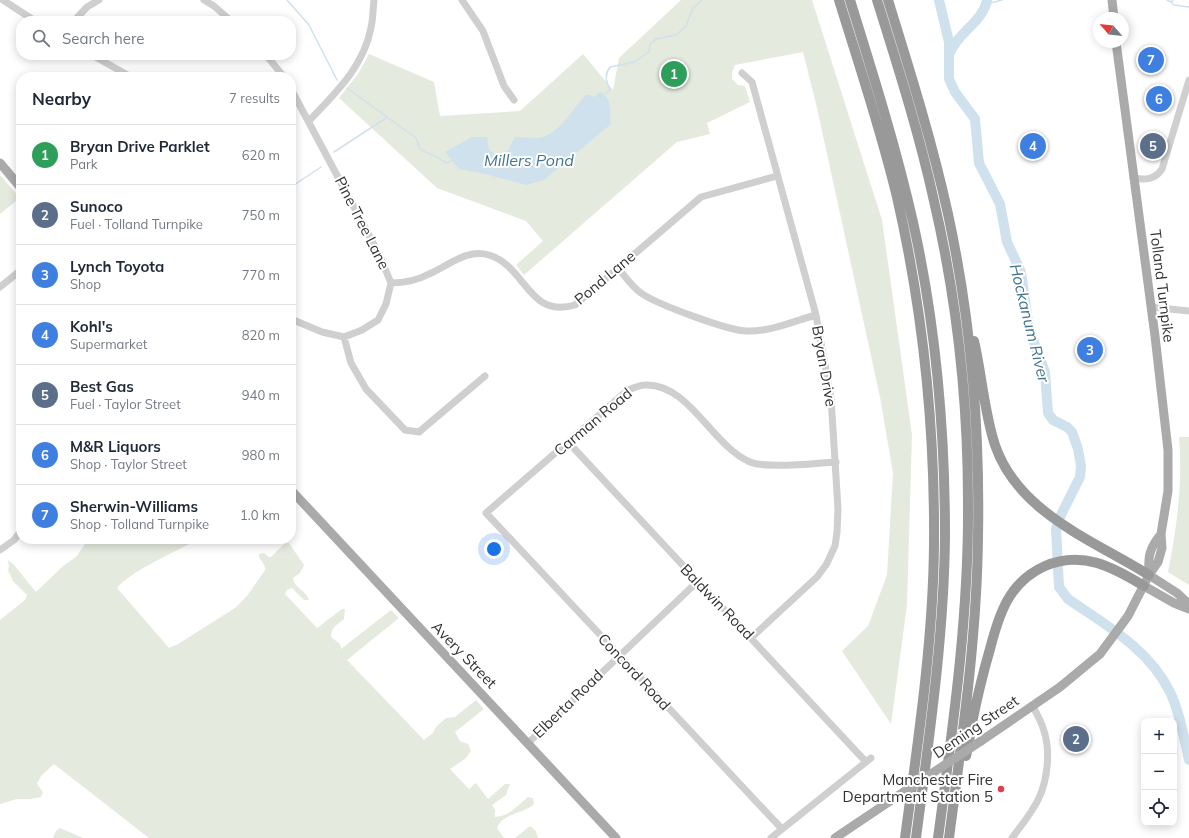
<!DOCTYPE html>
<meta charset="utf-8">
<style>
:root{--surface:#fff;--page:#f2f2f3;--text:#1f2937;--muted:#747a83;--line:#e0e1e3;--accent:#0f766e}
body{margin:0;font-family:Mulish,sans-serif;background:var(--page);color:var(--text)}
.controls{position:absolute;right:12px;bottom:12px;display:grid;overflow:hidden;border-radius:8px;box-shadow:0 2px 10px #0003}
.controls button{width:36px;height:36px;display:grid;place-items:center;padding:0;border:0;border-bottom:1px solid var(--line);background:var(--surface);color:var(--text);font:20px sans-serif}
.compass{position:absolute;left:1093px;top:12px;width:36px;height:36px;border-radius:50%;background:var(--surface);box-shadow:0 2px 10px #0003;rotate:298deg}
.you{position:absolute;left:494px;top:549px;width:14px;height:14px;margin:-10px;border:3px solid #fff;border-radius:50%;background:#1a73e8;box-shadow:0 0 0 6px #1a73e833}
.badge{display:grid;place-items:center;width:26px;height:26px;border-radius:50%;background:var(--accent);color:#fff;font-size:13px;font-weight:700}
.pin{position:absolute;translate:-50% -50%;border:2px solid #fff;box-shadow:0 1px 4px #0006}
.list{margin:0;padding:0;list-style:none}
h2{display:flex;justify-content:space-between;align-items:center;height:52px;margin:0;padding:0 16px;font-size:17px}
h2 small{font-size:13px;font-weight:400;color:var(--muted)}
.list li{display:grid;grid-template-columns:26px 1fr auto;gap:12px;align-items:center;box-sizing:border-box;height:60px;padding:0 16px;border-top:1px solid var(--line)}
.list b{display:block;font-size:15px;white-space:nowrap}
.list p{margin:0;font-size:13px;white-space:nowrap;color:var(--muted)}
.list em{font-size:13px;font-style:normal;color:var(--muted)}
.icon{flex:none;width:22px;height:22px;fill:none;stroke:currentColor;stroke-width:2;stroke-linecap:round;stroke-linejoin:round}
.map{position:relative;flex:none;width:1189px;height:838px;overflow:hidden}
.search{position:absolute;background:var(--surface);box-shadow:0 2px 10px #0003;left:16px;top:16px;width:280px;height:44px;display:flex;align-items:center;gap:10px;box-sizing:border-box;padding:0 14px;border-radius:16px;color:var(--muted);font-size:15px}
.panel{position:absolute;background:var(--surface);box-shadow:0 2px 10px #0003;left:16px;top:72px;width:280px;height:472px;border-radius:16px}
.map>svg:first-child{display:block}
</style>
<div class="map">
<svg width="1189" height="838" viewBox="0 0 1189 838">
<rect width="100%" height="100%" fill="#fff"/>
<path fill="#e5eade" d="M681,0H812L882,220L912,435L907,605L891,724L842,651L868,626L887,575L893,473L880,397L817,108L803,52L735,65L732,72V79L738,85L745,86L750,102L707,123L710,134L677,142L524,275L516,265L543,241L526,221L437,188L339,98L358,74L369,54L434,82L440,116L520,111L583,54L613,90L619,58Z
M0,175L20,198L0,214Z
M1179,437H1189V585L1168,572C1177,526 1183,483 1179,437Z
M83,539H200C180,549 129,572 117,588L169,648L178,644L235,608L247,596L265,570C266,563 258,560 259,554L264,553L269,557H271L284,544L289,543L304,565L300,573L293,578C294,588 307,591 309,600H304L292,588L287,590L285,594L317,628L342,609H345L344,619C337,625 331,627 331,637L340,644L341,649L391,610L399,618L347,660L424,740L433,733L436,727L446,718L455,717L476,700L484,709L455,732L460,741L468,744L471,751L465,759L450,769L469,789L476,783L488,799L505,784H510L506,795L492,805L495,810V817C509,817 518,805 528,797L533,798L534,804C524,814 502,813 497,828L504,838H149L54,764L41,776L37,784L43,792L41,797L31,799H17L0,804V620L25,600L27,595L13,581L8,570L9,567L8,560L14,565L36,592L62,567L77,556L85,544Z
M530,826L536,831L538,838H515Z
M60,828L83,838H53L56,831Z"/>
<path fill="#cfe1ec" d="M600,92C613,98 609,112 611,124L544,180L526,185L485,174L459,169L445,152L472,137H487L489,150L498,156L508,150L515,137C523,137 535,139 543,137C563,130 573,107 587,94L594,97Z"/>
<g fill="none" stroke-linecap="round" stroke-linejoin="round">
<path stroke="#cfe1ec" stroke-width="1.5" d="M287,0L309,25L337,80
M1167,0L1171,2L1173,0
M1171,2L1174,5L1189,7
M986,4L1002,0
M347,88L416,138L420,149C429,155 438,156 446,163L453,160
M605,94L610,90C606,81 604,75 610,67L634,62L649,52L650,44L656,39L676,35L686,26L693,8L702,0
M334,152L386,118
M291,187L321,167"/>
<path stroke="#cfe1ec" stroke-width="10" d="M939,0L949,42V79L955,92L975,119L979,163L1000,204L1007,242L1021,272L1029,329L1045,372L1048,413L1053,420L1067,427L1072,432L1078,449L1081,466L1080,477L1059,519L1056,529L1059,587L1068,599C1106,625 1149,649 1170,692C1180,713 1184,738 1189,760
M950,53C958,32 983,22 987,0"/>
<path stroke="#cfcfcf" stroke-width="7" d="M3,0L35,21
M204,0L214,6L231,21
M462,0L483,31L504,86L514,100
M74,21L87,7L99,0
M92,55L131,77
M266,55L284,77
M742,73L752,82L816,315L831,398L838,509L837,532L835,546L826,565L817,577L751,638
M291,89L379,254L391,283L386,304L378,320L362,330L344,337L322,332L291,319
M309,121C335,93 363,68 371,28C373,19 373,9 374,0
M1133,178C1145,180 1155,180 1162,169L1189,80
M618,268C625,276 632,287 641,293C656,304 729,331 747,331C770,332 794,321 816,315
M391,283C404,283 418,280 429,274C448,266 467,248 489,255C526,266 528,319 575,305L701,197L777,176
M0,287L21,270
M1151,307L1189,311
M344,337L351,363L366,389L405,430L419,432L485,376
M568,442L866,762
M0,550L14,540L21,531
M527,744L697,582
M782,829L486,513L628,390C633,388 640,385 645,385C689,383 712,446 750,462C767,469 815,463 836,462
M771,838L871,758
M1012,838C1021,826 1031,814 1038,800C1048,780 1051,749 1043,728C1041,721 1036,713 1033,706"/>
<path stroke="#aaa" stroke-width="9" d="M1112,0L1114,18
M0,163L21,188
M291,490L616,838
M1149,575L1177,593L1189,604
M1149,575C1148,556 1149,549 1161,534
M1144,586L1174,603L1189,609
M981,741L1060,687L1100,654L1128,616L1149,575L1158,562L1162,548L1161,534L1168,491V450L1155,336L1116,42
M835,838L890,801"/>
<path stroke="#999" stroke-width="10" d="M839,0C859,65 881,130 897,197C923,311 935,428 934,545C933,643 918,741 905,838
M850,0C873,74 896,147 913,222C936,325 945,431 945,536C944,637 929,738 916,838
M877,0C898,67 919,133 934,201C957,300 968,401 968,502C969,615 953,726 938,838
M888,0C910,71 932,141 948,214C971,320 980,428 978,536C977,638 962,738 949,838
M974,341C982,375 984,412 995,445C1018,513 1093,540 1149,575
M966,756C969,745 970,734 972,723C977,698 983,673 990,649C999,614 1009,582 1045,566C1082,550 1113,567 1144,586"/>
<path stroke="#aaa" stroke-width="9" d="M890,801L981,741"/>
</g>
<circle fill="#dc4150" stroke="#fff" stroke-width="1.5" cx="1001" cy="789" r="4"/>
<g text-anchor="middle" stroke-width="4" stroke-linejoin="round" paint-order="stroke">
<g font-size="15" fill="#323232" stroke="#fff">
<text transform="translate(362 223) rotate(63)" y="5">Pine Tree Lane</text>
<text transform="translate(605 278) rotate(-40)" y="5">Pond Lane</text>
<text transform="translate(1162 286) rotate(83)" y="5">Tolland Turnpike</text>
<text transform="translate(824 366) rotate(80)" y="5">Bryan Drive</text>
<text transform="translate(593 422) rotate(-40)" y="5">Carman Road</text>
<text transform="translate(717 602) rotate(46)" y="5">Baldwin Road</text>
<text transform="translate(464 655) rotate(46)" y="5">Avery Street</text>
<text transform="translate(634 672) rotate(47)" y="5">Concord Road</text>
<text transform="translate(568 704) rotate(-44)" y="5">Elberta Road</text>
<text transform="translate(976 727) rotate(-34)" y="5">Deming Street</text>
</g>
<g font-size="15" fill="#323232" stroke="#fff" text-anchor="end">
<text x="993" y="785">Manchester Fire<tspan x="993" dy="17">Department Station 5</tspan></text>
</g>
<g font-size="16" font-style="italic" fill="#437490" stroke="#fff">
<text x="529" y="166">Millers Pond</text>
<text transform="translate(1030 323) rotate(76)" y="6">Hockanum River</text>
</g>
</g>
</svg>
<div class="controls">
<button>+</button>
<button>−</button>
<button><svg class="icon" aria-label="locate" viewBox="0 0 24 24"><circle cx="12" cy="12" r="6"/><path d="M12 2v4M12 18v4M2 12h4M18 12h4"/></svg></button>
</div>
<svg class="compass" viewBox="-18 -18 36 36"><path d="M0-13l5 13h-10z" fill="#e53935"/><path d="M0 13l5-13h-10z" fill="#747a83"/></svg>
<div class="you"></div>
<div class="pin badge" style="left:674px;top:74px;background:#2e9e5b">1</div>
<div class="pin badge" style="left:1076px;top:739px;background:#5c6f8a">2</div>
<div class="pin badge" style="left:1090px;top:350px;background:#3f7fe0">3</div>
<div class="pin badge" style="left:1033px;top:146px;background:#3f7fe0">4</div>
<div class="pin badge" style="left:1153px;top:146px;background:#5c6f8a">5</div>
<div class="pin badge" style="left:1159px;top:99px;background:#3f7fe0">6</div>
<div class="pin badge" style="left:1151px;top:60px;background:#3f7fe0">7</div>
<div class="search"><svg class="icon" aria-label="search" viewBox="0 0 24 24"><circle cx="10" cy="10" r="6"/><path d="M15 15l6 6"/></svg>Search here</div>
<section class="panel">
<h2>Nearby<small>7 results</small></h2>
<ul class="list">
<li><span class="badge" style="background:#2e9e5b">1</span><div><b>Bryan Drive Parklet</b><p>Park</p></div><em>620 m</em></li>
<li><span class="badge" style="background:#5c6f8a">2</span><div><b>Sunoco</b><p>Fuel · Tolland Turnpike</p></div><em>750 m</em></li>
<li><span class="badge" style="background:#3f7fe0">3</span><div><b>Lynch Toyota</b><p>Shop</p></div><em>770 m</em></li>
<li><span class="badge" style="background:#3f7fe0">4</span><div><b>Kohl's</b><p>Supermarket</p></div><em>820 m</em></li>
<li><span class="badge" style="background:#5c6f8a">5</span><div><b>Best Gas</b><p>Fuel · Taylor Street</p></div><em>940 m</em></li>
<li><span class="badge" style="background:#3f7fe0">6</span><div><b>M&amp;R Liquors</b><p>Shop · Taylor Street</p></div><em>980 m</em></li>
<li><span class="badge" style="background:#3f7fe0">7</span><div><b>Sherwin-Williams</b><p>Shop · Tolland Turnpike</p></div><em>1.0 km</em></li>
</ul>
</section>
</div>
